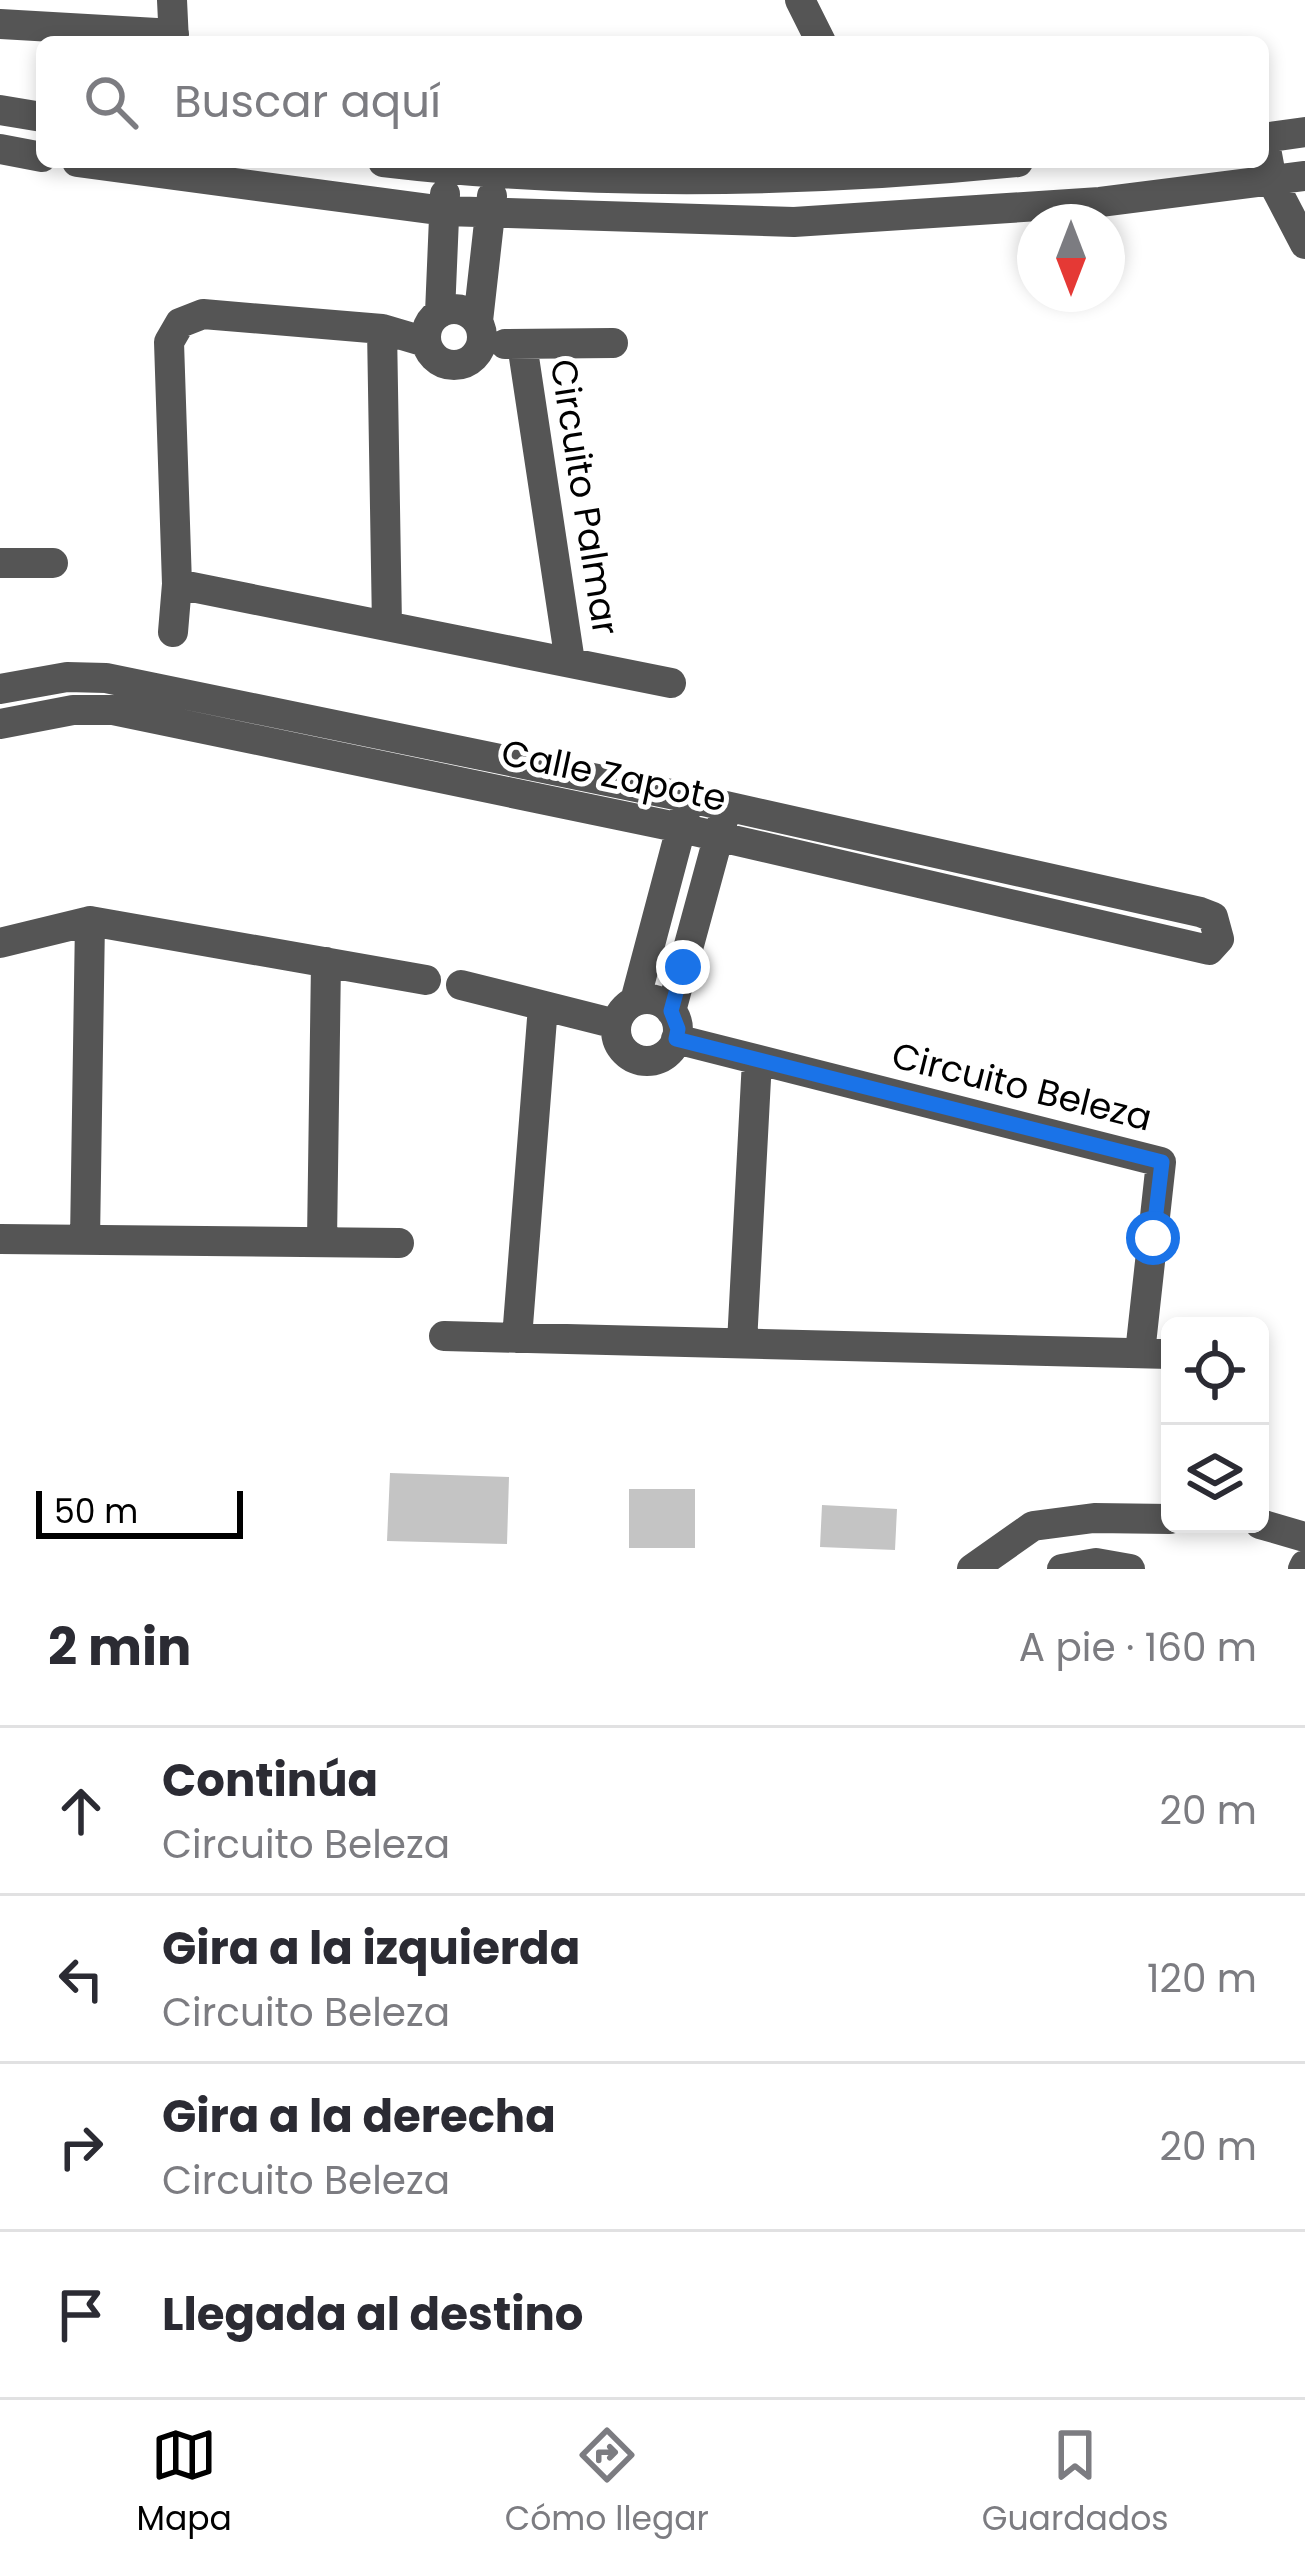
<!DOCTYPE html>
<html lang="es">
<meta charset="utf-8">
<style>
:root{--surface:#fff;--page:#f2f2f3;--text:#2b2b33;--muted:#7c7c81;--line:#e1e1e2;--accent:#000}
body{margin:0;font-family:Poppins,sans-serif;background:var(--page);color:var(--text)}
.controls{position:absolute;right:36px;bottom:36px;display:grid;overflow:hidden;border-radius:18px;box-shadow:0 6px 18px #0003}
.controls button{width:108px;height:108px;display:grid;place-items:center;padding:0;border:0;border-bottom:3px solid var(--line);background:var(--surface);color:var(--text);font:60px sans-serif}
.compass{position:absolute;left:1017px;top:204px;width:108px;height:108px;border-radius:50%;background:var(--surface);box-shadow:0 6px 18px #0003;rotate:180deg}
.scale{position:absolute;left:36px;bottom:30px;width:207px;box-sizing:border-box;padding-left:12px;border:6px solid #000;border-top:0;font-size:33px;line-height:42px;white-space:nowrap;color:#000;-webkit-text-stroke:9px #fff;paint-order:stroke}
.stop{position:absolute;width:36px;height:36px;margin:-27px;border:9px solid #1a73e8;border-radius:50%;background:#fff}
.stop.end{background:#1a73e8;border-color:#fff;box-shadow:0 3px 12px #0008}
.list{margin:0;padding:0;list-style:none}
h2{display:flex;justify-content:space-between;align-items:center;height:156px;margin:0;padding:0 48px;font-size:51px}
h2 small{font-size:39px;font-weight:400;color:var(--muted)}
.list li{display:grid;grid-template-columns:78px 1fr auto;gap:36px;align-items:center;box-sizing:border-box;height:168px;padding:0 48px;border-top:3px solid var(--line)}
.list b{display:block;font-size:45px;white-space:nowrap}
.list p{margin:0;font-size:39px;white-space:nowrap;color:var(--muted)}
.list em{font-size:39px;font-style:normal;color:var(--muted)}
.icon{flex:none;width:66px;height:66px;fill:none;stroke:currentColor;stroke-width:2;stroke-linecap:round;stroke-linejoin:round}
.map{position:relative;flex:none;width:1305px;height:1569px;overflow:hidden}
.search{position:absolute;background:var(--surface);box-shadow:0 6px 18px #0003;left:36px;right:36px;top:36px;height:132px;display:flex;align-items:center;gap:30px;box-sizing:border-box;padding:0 42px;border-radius:18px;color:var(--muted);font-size:45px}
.sheet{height:828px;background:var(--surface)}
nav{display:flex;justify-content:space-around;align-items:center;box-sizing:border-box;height:168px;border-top:3px solid var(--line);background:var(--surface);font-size:33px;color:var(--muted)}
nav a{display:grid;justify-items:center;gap:6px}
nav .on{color:var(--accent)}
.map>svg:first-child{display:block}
</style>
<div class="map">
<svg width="1305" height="1569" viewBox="0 0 1305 1569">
<rect width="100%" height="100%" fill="#fff"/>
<path fill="#c4c4c4" d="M390,1473L509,1477L507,1544L387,1541Z
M629,1489H695V1548H629Z
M822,1505L897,1509L895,1550L820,1547Z"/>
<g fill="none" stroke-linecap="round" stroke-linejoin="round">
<path stroke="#555" stroke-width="30" d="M172,0L174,42
M800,0L821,42
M0,24L174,34
M0,110L42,117
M1263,138L1305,132
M1264,138L1272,181L1305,244
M0,149L42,157
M77,162L445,211L794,222L1100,202L1305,176
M383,162C594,187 807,183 1018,162
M426 337a28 28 0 1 1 56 0a28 28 0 1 1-56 0Z
M440,313L445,194
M478,321L492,196
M382,329L387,626
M505,344L613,343
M522,344L570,662
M0,563H53
M177,584L671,683
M173,632L177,584L169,342L180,323L203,314L382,329L426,342
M0,689L67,677L106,678L690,798L1200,912L1213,917L1219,939L1209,950L681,828L113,710H73L0,724
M0,943L90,921L426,980
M461,985L616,1024
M616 1030a31 31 0 1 1 62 0a31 31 0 1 1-62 0Z
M635,1001L686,809
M671,1011L723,820
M676,1039L1161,1162L1140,1353
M0,1239L399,1243
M85,1240L90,921
M322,1241L326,962
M444,1336L1170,1354
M517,1338L543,1006
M742,1343L757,1060
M1260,1524L1305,1537
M972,1569L1033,1526L1094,1518L1170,1519
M1062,1569L1096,1563L1130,1569
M1303,1569L1305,1565"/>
</g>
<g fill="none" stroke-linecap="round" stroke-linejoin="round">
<path stroke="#1a73e8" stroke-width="15" d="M683,967L671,1011L678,1029L676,1039L1162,1162L1153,1238"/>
</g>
<g text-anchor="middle" stroke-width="10" stroke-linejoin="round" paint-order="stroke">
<g font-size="36" fill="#000" stroke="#fff">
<text transform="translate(585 497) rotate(81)" y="13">Circuito Palmar</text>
<text transform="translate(614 775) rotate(12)" y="13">Calle Zapote</text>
<text transform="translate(1022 1086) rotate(14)" y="13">Circuito Beleza</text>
</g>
</g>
</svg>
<div class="controls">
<button><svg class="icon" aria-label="locate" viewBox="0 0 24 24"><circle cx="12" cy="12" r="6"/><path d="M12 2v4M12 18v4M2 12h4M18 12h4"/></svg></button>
<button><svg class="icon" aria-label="layers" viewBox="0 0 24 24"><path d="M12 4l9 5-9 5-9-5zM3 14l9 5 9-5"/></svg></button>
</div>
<svg class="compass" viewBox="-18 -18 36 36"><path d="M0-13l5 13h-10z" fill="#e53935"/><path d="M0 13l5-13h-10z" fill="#7c7c81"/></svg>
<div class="scale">50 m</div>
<div class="stop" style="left:1153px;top:1238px"></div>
<div class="stop end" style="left:683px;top:967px"></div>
<div class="search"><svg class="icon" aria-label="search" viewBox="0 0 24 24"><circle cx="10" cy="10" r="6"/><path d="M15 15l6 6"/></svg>Buscar aquí</div>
</div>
<section class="sheet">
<h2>2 min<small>A pie · 160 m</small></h2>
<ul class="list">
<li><svg class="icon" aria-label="ahead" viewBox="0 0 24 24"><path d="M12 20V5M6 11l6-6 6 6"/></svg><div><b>Continúa</b><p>Circuito Beleza</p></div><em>20 m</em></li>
<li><svg class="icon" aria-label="left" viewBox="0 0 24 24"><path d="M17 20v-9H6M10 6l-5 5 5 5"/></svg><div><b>Gira a la izquierda</b><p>Circuito Beleza</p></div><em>120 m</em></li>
<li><svg class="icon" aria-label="right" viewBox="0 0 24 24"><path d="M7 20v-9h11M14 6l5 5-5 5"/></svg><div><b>Gira a la derecha</b><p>Circuito Beleza</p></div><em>20 m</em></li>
<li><svg class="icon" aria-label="arrive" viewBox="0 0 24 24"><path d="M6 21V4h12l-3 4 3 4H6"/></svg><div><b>Llegada al destino</b></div></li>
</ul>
</section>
<nav>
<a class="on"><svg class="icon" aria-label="map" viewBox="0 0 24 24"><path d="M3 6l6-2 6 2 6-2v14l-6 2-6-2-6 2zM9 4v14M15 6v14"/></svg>Mapa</a>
<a><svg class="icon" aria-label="directions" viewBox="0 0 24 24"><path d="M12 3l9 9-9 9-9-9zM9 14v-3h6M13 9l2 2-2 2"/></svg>Cómo llegar</a>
<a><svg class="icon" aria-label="saved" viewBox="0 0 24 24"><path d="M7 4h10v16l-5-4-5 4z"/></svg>Guardados</a>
</nav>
